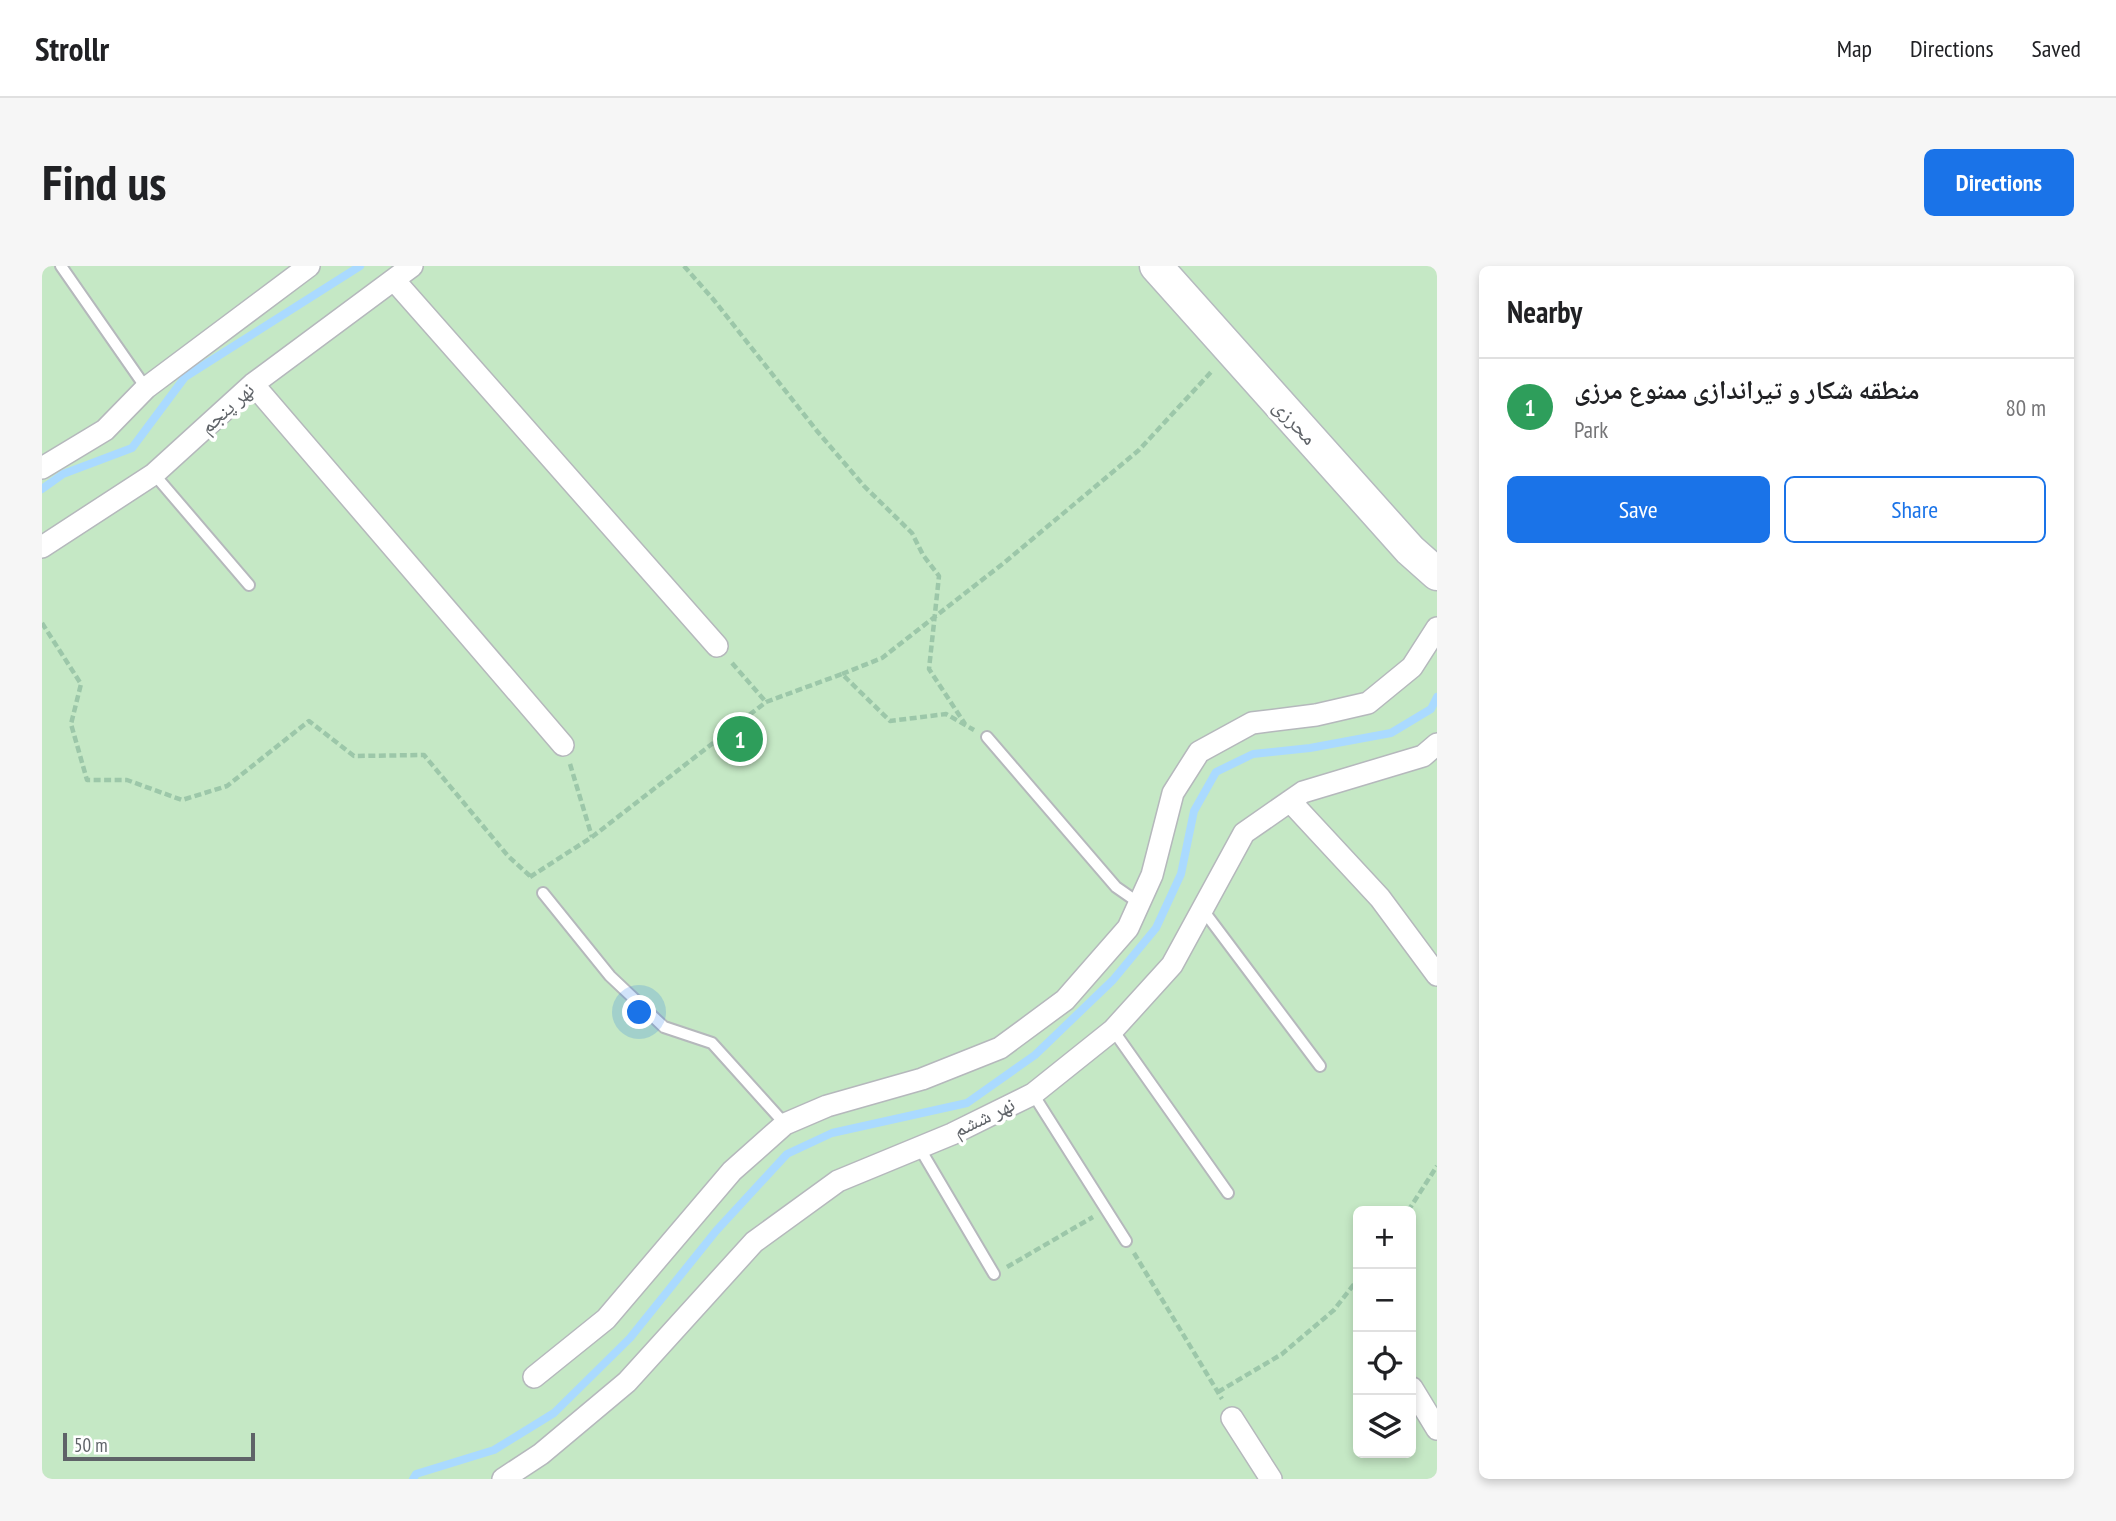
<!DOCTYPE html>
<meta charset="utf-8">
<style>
:root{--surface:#fff;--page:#f6f6f6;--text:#202124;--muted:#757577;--line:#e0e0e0;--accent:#1a73e8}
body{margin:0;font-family:"PT Sans Narrow","Noto Naskh Arabic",sans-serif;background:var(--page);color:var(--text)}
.controls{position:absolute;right:21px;bottom:21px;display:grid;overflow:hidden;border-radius:10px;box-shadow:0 4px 10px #0003}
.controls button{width:63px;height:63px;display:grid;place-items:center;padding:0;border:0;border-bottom:2px solid var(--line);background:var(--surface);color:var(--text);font:35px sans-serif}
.scale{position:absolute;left:21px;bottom:18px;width:192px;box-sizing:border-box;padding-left:7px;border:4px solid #5f6368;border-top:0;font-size:19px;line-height:24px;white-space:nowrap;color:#5f6368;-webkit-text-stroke:5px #fff;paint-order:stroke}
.you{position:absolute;left:598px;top:747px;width:24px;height:24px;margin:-18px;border:5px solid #fff;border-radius:50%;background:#1a73e8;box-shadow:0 0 0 10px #1a73e833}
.badge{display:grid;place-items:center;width:46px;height:46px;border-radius:50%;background:var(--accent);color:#fff;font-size:23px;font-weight:700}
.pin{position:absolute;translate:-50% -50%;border:4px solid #fff;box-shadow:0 2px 7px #0006}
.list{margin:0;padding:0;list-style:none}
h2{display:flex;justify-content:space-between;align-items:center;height:91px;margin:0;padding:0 28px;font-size:30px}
h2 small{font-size:23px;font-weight:400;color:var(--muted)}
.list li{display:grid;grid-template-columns:46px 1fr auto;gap:21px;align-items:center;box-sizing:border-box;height:98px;padding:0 28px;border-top:2px solid var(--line)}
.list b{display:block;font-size:26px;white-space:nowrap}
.list p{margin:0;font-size:23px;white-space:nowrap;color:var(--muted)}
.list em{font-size:23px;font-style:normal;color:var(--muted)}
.actions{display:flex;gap:14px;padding:21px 28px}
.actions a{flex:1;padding:16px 0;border:2px solid var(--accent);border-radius:10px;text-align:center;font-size:24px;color:var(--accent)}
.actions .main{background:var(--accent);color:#fff}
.icon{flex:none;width:38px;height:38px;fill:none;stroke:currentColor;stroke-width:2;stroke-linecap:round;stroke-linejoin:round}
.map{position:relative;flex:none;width:1395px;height:1213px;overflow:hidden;border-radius:10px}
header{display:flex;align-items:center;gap:42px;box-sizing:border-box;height:98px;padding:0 35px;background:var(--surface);border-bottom:2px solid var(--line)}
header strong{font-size:33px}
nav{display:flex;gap:38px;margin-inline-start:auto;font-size:24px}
.intro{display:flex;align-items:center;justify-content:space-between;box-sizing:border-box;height:168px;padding:0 42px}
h1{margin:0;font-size:49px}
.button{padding:18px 32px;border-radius:10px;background:var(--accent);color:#fff;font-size:24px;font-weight:700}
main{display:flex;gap:42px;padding:0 42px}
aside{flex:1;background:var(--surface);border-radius:10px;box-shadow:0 4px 10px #0003}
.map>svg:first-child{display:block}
</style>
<header>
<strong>Strollr</strong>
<nav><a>Map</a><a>Directions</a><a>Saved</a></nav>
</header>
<div class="intro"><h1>Find us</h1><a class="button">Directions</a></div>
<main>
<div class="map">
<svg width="1395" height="1213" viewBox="0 0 1395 1213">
<rect width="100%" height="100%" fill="#f1efe8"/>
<path fill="#c5e8c5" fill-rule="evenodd" d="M0,0H1395V1213H0ZM1316,945H1369V1187H1316Z"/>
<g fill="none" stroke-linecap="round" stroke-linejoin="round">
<path stroke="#aadaff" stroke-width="8" d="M0,223L21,208L90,182L143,111L318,0
M371,1213L374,1208L452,1184L512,1147L588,1072L674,965L745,888L790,867L925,837L993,789L1071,714L1114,662L1139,608L1152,545L1174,506L1211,488L1268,482L1349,467L1389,443L1395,431"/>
<g stroke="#b5b8bc" stroke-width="14">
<path id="lane" d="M19,0L104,122
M112,208L207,319
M945,471L1074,621L1097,637
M501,627L568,710L622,761L670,777L743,858
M1161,644L1278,800
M1071,764L1186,927
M991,828L1084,975
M877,881L952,1008"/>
</g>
<g stroke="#b5b8bc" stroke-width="24">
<path id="street" d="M352,14L675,380
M211,118L521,479
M0,202L63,164L104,122L267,0
M0,281L112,208L211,118L370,0
M1248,535L1338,632L1395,709
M492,1111L564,1053L690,905L743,858L785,840L880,813L958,782L1023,734L1086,662L1110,609L1131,527L1157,486L1210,457L1274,449L1326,437L1370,401L1395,362
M1370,1122L1395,1163
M1190,1152L1229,1213
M461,1213L499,1188L585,1116L712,976L796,915L910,868L991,828L1071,764L1130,699L1202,567L1261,526L1381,490L1395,478"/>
</g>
<g stroke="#b6babf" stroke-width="35">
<path id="secondary" d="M1114,0L1368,284L1395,308"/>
</g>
<path stroke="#9cc7a9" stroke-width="4.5" stroke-dasharray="7 3.5" stroke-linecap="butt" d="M642,0L671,33L775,165L822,220L870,267L881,289L897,310L887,403L923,458
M0,357L39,418L29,458L45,514H85L140,534L185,520L267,455L312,490L382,489L466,590L488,610
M690,397L724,436
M800,408L840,392L963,296L1097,184L1170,105
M528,498L550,571
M488,611L550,571L724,436L800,408L848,455L904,448L932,464
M1366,945L1395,900
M1092,987L1180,1133
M965,1001L1051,951
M1176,1126L1240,1088L1292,1044L1316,1013"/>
<use href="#lane" stroke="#fff" stroke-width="10"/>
<use href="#street" stroke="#fff" stroke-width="21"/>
<use href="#secondary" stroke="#fff" stroke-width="32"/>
</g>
<g text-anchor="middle" stroke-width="7" stroke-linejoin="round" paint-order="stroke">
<g font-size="21" fill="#5f6368" stroke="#fff">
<text transform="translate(185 142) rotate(-42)" y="7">نهر پنجم</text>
<text transform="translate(1253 156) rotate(48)" y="7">محرزی</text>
<text transform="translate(942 851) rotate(-26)" y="7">نهر ششم</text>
</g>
</g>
</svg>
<div class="controls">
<button>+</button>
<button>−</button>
<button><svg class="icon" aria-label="locate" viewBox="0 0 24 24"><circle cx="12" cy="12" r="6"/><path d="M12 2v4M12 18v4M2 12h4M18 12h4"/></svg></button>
<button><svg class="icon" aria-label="layers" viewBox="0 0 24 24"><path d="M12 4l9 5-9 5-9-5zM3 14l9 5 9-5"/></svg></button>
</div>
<div class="scale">50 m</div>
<div class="you"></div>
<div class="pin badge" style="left:698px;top:473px;background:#2e9e5b">1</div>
</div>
<aside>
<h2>Nearby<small></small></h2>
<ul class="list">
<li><span class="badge" style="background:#2e9e5b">1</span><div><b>منطقه شکار و تیراندازی ممنوع مرزی</b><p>Park</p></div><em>80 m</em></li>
</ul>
<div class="actions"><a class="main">Save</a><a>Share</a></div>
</aside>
</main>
